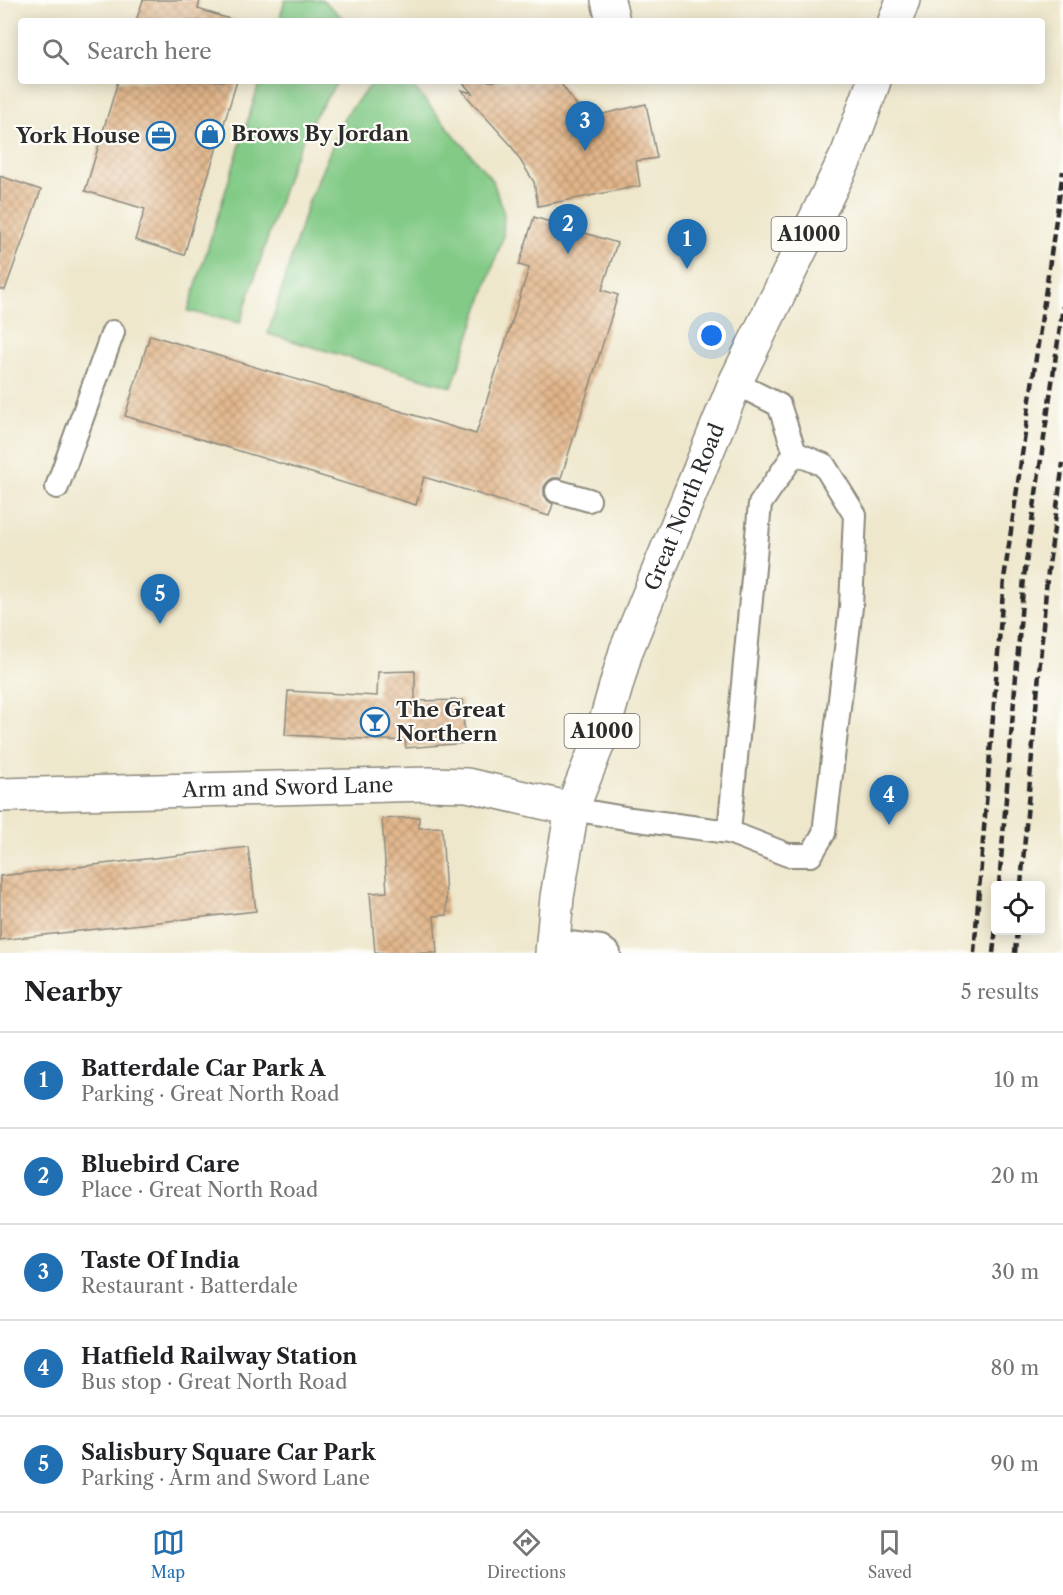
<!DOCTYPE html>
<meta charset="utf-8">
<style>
:root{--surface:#fff;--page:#f6f6f6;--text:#202124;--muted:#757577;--line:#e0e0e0;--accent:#1f6fb2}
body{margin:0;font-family:"Libre Caslon Text",serif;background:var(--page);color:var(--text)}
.controls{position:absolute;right:18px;bottom:18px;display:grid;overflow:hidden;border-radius:6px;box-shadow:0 3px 15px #0003}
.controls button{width:54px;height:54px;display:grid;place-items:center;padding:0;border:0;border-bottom:2px solid var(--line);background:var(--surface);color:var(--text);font:30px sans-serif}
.you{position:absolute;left:712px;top:336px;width:21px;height:21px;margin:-15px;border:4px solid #fff;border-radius:50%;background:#1a73e8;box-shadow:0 0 0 9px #1a73e833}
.badge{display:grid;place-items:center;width:39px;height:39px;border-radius:50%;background:var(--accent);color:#fff;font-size:20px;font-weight:700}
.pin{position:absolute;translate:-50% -50px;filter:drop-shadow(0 2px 3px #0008)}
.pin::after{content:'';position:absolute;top:32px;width:21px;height:18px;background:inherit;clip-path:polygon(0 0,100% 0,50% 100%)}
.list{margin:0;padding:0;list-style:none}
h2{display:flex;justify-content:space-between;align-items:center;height:78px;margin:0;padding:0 24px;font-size:26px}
h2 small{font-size:20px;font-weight:400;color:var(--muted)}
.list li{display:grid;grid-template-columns:39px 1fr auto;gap:18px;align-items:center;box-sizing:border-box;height:96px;padding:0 24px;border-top:2px solid var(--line)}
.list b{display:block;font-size:22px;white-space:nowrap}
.list p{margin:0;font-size:20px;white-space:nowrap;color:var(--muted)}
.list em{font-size:20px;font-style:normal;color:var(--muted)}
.icon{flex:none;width:33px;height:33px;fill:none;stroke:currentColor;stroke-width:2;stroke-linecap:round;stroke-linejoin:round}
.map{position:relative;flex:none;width:1063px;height:953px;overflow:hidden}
.search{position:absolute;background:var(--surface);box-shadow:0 3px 15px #0003;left:18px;right:18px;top:18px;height:66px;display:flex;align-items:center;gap:15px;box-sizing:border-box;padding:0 21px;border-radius:6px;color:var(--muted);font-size:22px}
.sheet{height:558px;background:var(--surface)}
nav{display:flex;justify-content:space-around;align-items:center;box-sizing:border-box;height:84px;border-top:2px solid var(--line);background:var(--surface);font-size:16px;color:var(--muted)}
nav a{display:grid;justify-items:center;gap:3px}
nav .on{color:var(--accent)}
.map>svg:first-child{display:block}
</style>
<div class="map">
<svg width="1063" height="953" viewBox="0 0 1063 953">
<defs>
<pattern id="building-cross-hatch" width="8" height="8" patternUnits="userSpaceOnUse" patternTransform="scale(1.5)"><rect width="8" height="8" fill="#e2b68a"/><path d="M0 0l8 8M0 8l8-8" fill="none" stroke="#b79471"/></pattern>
</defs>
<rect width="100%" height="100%" fill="#fdfcf7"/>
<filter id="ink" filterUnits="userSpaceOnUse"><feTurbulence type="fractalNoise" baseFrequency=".0167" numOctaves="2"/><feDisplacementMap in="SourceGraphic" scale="12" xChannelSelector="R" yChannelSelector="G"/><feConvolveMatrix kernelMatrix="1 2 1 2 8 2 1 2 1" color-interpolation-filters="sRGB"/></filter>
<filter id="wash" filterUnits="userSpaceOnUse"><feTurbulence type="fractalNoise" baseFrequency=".008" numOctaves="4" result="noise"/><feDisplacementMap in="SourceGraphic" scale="24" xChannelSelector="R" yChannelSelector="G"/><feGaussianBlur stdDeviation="1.35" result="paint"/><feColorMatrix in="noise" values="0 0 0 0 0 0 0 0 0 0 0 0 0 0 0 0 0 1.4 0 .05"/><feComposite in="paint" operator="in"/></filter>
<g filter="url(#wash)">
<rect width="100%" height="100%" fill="#eee7cc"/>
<path fill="#82ca86" stroke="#567a58" stroke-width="1.5" d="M285,0H323L346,21H279Z
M260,81H338L315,116L292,163L240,323L188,311Z
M374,81H409L493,181L504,214L503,237L452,387L268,334L308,203L345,116Z"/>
<g id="blocks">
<path fill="url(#building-cross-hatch)" d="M143,0H200L198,9L236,21H136Z
M118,81H237L184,255L135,240L145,209L85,191Z
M461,81H559L586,118L646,104L657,158L636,161L640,186L538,206L534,182L510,144L461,90L472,93Z
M0,176L41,190L5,290L0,289Z
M534,217L617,243L602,290L618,295L561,478H553L548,481L544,487V495L548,501L553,504L549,516L424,477L416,505L125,416L150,335L476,434L529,268L519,265Z
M415,671V701L462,700L465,743L406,748L405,741L285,735L288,691L377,696L378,672Z
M419,817V828L442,827L447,915L434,916L437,953H375L370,893L387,892L382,819Z
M248,847L256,911L0,940V876Z"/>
</g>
</g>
<g filter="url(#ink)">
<use href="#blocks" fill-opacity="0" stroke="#8c897c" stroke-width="1.5"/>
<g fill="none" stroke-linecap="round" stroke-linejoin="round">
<g stroke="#8c897c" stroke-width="26">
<path id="lane" d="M57,487L113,332
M557,491L589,500
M572,809L631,819L729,832L788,855H811L824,833L851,607L855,515L824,465L795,453L779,405L735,383
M729,832L760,504L795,453
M553,941L601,947L609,953"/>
</g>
<g stroke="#8c897c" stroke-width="36">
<g id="street">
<path d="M608,0L613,21"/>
<path id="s1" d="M0,795L429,784L467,785L572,809"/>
</g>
</g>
<g stroke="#8c897c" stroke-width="36">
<g id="primary">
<path d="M895,21L903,0"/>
<path id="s2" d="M552,953L557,897L572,809L604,728L626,651L735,383L848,153L874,81"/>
</g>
</g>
<use href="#lane" stroke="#fff" stroke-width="22"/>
<use href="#street" stroke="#fff" stroke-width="33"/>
<use href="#primary" stroke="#fff" stroke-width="33"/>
<path stroke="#2b2b2b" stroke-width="4.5" stroke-dasharray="9 4.5" stroke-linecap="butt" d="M999,885L1024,577L1063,306
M1021,885L1047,579L1063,463
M974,953L1004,579L1063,171
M993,953L996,928
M1015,953L1017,930"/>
</g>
</g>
<defs>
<g id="shop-ring" transform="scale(1.5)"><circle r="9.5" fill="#fdfcf7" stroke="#1f6fb2" stroke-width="1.5"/><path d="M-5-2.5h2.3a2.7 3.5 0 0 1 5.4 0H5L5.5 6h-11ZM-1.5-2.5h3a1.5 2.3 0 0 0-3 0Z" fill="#1f6fb2"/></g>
<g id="office-ring" transform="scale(1.5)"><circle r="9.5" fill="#fdfcf7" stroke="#1f6fb2" stroke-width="1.5"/><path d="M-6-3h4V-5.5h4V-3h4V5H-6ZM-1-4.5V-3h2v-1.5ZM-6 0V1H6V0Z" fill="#1f6fb2"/></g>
<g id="bar-ring" transform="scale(1.5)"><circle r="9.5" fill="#fdfcf7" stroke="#1f6fb2" stroke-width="1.5"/><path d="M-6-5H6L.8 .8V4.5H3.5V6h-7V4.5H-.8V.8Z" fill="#1f6fb2"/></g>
</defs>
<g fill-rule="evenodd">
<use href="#shop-ring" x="210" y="134"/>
<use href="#office-ring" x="161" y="136"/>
<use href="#bar-ring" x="375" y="722"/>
</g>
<g text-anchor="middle" stroke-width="4.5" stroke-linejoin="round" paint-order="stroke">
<g fill="#fdfcf7" stroke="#6a6a68" stroke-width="1.5">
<rect x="771.5" y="217" width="75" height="34" rx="4.5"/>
<rect x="564.5" y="714" width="75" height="34" rx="4.5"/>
</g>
<g font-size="20" font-weight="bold" fill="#2b2b2b">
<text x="809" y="241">A1000</text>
<text x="602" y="738">A1000</text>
</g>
<g font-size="21" font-weight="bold" fill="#2b2b2b" stroke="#fdfcf7" text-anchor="start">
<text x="231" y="141">Brows By Jordan</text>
<text x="140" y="143" text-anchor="end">York House</text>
<text x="396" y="717">The Great<tspan x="396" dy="24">Northern</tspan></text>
</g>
<g font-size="21" fill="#2b2b2b" stroke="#fdfcf7">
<text dy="7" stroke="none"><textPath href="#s2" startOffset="468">Great North Road</textPath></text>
<text dy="7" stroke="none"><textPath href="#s1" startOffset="288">Arm and Sword Lane</textPath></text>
</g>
</g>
</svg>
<div class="controls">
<button><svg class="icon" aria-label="locate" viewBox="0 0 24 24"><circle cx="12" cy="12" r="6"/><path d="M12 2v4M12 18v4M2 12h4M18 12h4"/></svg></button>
</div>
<div class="you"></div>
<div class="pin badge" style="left:687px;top:269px">1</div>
<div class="pin badge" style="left:568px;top:254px">2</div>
<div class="pin badge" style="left:585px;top:151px">3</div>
<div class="pin badge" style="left:889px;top:825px">4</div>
<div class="pin badge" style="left:160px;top:624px">5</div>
<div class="search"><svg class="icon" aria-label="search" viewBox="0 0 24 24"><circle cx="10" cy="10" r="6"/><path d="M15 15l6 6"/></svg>Search here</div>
</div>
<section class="sheet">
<h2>Nearby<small>5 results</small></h2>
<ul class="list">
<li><span class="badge">1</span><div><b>Batterdale Car Park A</b><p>Parking · Great North Road</p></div><em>10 m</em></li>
<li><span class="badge">2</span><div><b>Bluebird Care</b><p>Place · Great North Road</p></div><em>20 m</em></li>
<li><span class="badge">3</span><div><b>Taste Of India</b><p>Restaurant · Batterdale</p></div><em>30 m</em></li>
<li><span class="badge">4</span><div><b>Hatfield Railway Station</b><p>Bus stop · Great North Road</p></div><em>80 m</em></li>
<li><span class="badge">5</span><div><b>Salisbury Square Car Park</b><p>Parking · Arm and Sword Lane</p></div><em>90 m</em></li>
</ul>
</section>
<nav>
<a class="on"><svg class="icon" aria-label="map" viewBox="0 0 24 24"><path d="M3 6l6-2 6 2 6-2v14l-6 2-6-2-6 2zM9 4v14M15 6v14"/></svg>Map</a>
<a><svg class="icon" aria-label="directions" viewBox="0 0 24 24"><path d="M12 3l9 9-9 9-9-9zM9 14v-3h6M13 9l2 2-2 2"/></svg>Directions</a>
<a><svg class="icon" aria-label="saved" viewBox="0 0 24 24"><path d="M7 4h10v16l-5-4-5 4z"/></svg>Saved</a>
</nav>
